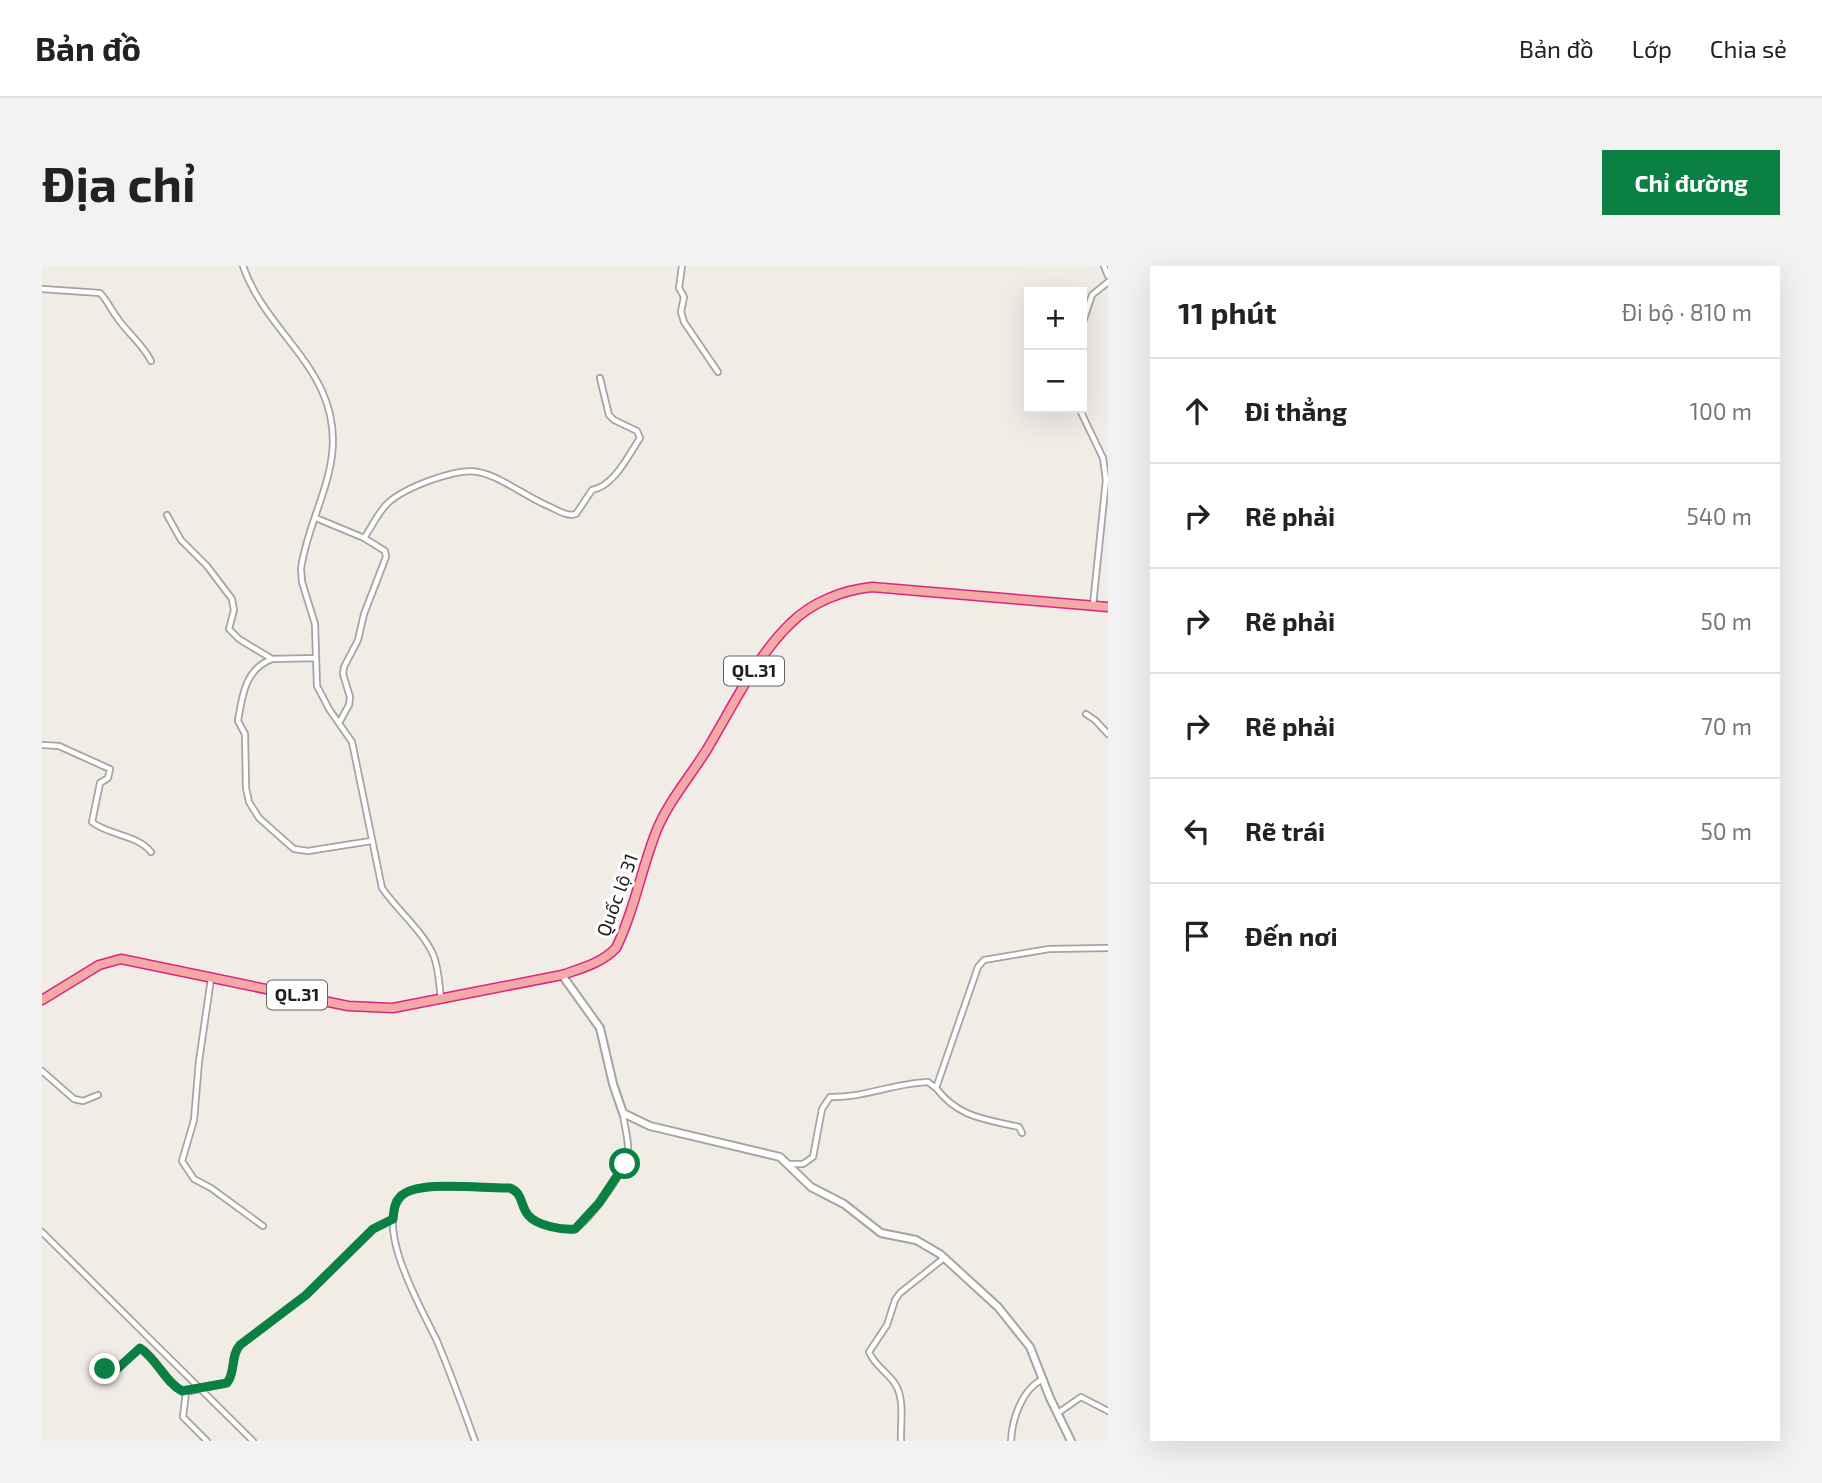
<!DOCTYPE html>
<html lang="vi">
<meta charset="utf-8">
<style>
:root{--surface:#fff;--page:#f2f2f2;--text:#222;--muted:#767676;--line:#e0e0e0;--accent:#0b8043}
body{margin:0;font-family:"Exo 2",sans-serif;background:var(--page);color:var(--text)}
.controls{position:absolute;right:21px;top:21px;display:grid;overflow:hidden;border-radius:0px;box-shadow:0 7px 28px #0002}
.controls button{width:63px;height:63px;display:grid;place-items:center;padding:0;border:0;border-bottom:2px solid var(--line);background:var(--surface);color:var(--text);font:35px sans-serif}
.stop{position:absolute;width:21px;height:21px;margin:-16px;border:5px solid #0b8043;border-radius:50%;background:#fff}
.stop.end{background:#0b8043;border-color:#fff;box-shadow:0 2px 7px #0008}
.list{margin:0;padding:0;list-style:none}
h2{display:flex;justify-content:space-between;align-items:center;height:91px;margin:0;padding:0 28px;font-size:30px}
h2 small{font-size:23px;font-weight:400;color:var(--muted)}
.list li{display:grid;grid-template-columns:46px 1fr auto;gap:21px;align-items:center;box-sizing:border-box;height:105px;padding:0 28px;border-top:2px solid var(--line)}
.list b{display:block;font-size:26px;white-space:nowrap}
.list em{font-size:23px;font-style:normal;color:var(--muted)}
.icon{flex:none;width:38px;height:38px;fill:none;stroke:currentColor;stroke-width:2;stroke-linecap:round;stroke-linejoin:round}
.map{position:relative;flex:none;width:1066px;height:1175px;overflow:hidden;border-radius:0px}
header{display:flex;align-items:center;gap:42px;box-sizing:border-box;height:98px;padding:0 35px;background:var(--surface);border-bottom:2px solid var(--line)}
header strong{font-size:33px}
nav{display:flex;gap:38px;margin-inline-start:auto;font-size:24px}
.intro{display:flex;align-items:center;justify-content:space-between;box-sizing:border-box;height:168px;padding:0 42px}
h1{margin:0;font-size:49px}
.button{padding:18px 32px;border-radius:0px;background:var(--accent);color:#fff;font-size:24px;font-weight:700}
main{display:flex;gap:42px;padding:0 42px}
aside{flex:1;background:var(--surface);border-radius:0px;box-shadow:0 7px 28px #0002}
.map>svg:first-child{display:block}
</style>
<header>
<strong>Bản đồ</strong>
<nav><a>Bản đồ</a><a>Lớp</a><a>Chia sẻ</a></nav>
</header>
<div class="intro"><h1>Địa chỉ</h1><a class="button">Chỉ đường</a></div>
<main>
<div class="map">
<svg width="1066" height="1175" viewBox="0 0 1066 1175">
<rect width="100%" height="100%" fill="#f1ece6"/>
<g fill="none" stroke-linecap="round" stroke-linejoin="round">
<g stroke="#a4a4a4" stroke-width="8">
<path id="minor" d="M201,0C225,70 300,105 290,189C285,229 264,264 259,303L260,316L273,358L275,420L287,443L310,476L340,622C356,645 379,663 391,688C397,702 397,718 399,733
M640,0L637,22L642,31L639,46L642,56L676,106
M1062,0L1066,10
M0,23L58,27C65,34 68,42 74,50C84,66 100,77 109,95
M1040,59L1050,29L1066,16
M1037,142L1061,192L1064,214L1051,339
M125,249L139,274L165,300L190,333L192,344L187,363L197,373L230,393
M274,252L322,272C330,261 336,246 346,237C362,222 415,201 436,206C458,210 483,230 504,239C514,243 524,251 534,248L550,224C572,220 586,190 598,172L595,165L572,154L567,149L558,112
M273,392L230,393C203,403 200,430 196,455L203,468L204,522L207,536L217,552L244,576L252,583L266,585L329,575
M1044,448L1053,454L1066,468
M297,457L307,439L308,431L301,408L302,401L316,374L322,348L344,291L343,285L322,272
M0,479L17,480L68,503L66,512L58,517L50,556C66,569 96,569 109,586
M169,713L157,795L152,854L140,895L152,913L169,922L221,960
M0,805L32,833L41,835L56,829
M894,822C917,852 943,853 977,861L980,867
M746,898H761L771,891L780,843L788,831C822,832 852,817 886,816L894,822L936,701L942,694L1007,683L1066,682
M0,966L211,1175
M63,1103H75L98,1082C116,1094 124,1119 144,1126
M1016,1147L1039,1131L1066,1145
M165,1175L141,1151L144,1126L185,1117C194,1106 189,1090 198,1079L264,1029L331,963L351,953
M433,1175C421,1142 409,1108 395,1075C381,1045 323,948 367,925C383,916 445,923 468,922C481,927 478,939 486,949C495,960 520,964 533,963C548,954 585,903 586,886C587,873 582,860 581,847
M859,1175C858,1156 864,1131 851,1115C843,1105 832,1098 827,1086L845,1059L853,1034L858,1027L902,992
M969,1175C970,1153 980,1123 1001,1113"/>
</g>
<g stroke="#a4a4a4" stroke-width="10">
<path id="tertiary" d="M520,709L558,762L571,818L581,847L608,860L738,891L769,921L802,938L839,967L874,974L898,988L956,1041L988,1081L1008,1132L1029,1175"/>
</g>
<g stroke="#de2480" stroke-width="11">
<path id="trunk" d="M0,734L57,699L79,693L306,740L351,742L520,709C540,702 560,697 574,682C592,646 599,604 614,566C626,536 647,512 664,485C689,444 714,390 749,357C770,336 801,324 830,321L1066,341"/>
</g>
<use href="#minor" stroke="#fff" stroke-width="4.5"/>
<use href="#tertiary" stroke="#fff" stroke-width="6"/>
<use href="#trunk" stroke="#f3aaa6" stroke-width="8"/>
</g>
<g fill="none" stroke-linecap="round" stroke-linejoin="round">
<path stroke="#0b8043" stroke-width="9" d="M63,1103H75L98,1082C115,1093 123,1116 140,1125L185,1117C194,1106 188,1090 198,1079L264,1029L331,963L351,953C352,945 352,937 358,931C374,913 442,923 468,922C481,927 478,939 486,949C495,960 520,964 533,963L557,937L583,898"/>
</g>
<g text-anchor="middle" stroke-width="6" stroke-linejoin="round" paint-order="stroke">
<g fill="#fff" stroke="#636363" stroke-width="2">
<rect x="682" y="390.5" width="60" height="29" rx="5"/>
<rect x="225" y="714.5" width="60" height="29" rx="5"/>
</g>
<g font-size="18" font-weight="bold" fill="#202020">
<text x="712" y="411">QL.31</text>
<text x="255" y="735">QL.31</text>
</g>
<g font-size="19" fill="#202020" stroke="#fff">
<text transform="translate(575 629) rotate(-70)" y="7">Quốc lộ 31</text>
</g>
</g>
</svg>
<div class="controls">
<button>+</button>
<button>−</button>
</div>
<div class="stop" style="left:583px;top:898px"></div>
<div class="stop end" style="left:63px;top:1103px"></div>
</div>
<aside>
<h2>11 phút<small>Đi bộ · 810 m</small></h2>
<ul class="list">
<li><svg class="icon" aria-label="ahead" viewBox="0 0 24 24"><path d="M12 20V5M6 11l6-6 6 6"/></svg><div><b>Đi thẳng</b></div><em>100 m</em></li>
<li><svg class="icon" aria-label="right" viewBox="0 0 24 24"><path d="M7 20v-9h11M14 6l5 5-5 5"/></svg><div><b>Rẽ phải</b></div><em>540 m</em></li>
<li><svg class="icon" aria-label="right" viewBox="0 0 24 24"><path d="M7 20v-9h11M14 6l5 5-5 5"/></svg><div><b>Rẽ phải</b></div><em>50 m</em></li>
<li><svg class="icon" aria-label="right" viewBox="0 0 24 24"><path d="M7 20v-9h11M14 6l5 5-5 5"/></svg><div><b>Rẽ phải</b></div><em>70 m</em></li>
<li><svg class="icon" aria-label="left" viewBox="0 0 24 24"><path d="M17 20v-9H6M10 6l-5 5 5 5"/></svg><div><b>Rẽ trái</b></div><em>50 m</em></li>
<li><svg class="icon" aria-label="arrive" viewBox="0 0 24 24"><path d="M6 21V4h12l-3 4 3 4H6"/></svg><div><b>Đến nơi</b></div></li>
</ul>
</aside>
</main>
